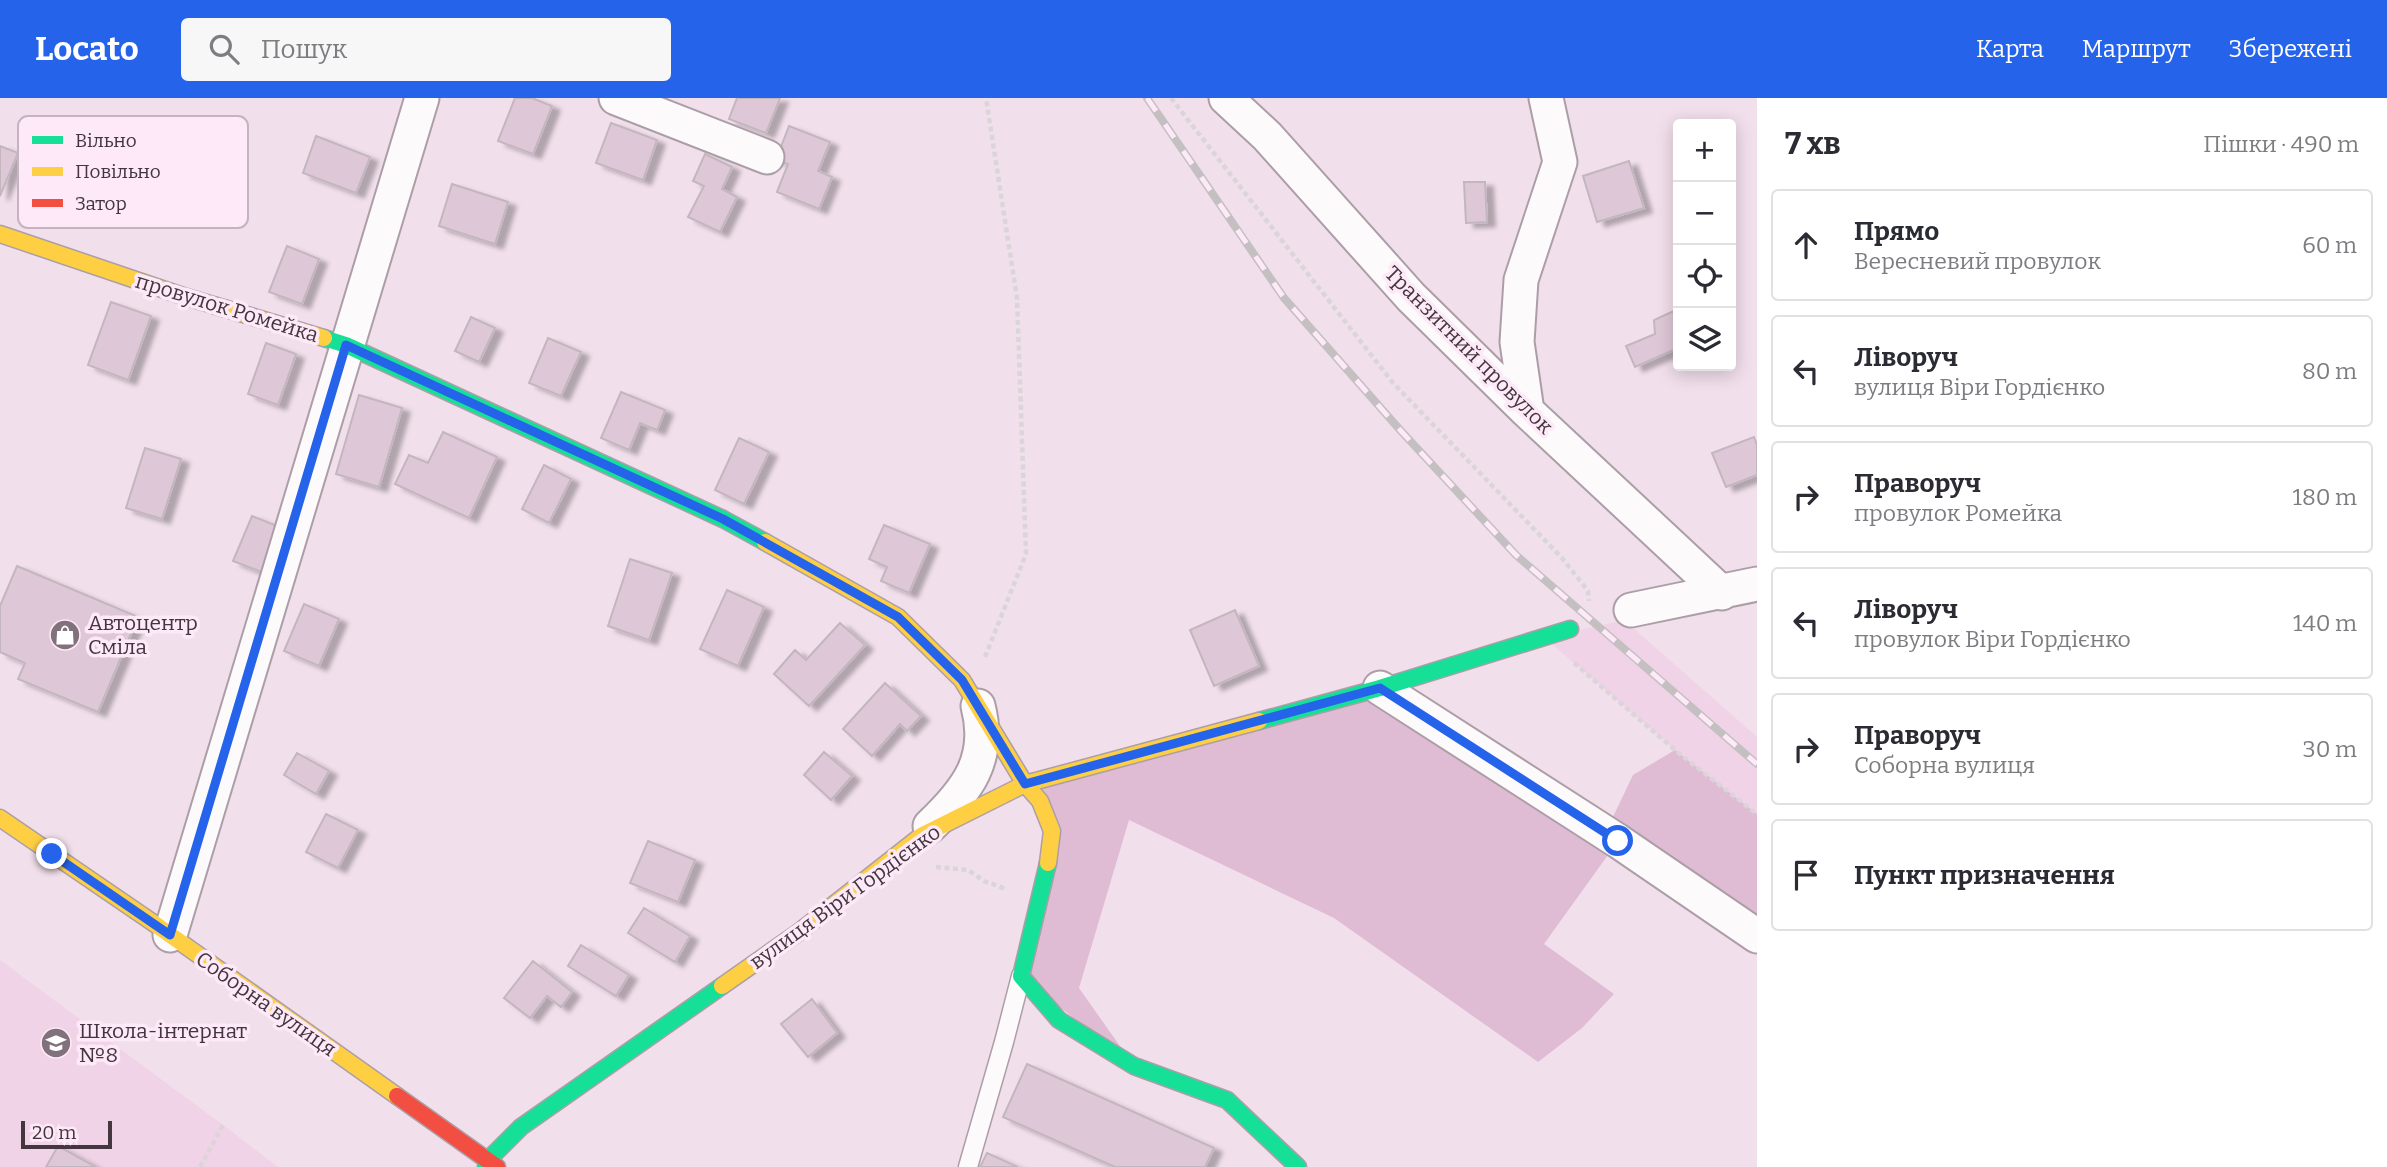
<!DOCTYPE html>
<html lang="uk">
<meta charset="utf-8">
<style>
:root{--surface:#fff;--page:#f7f7f7;--text:#2b2b33;--muted:#7c7c81;--line:#e1e1e2;--accent:#2563eb}
body{margin:0;font-family:Bitter,serif;background:var(--page);color:var(--text)}
.controls{position:absolute;right:21px;top:21px;display:grid;overflow:hidden;border-radius:7px;box-shadow:0 4px 18px #0003}
.controls button{width:63px;height:63px;display:grid;place-items:center;padding:0;border:0;border-bottom:2px solid var(--line);background:var(--surface);color:var(--text);font:35px sans-serif}
.scale{position:absolute;left:21px;bottom:18px;width:91px;box-sizing:border-box;padding-left:7px;border:4px solid #43363f;border-top:0;font-size:19px;line-height:24px;white-space:nowrap;color:#43363f;-webkit-text-stroke:5px #fde9f7;paint-order:stroke}
.stop{position:absolute;width:21px;height:21px;margin:-16px;border:5px solid #2563eb;border-radius:50%;background:#fff}
.stop.end{background:#2563eb;border-color:#fff;box-shadow:0 2px 7px #0008}
.list{margin:0;padding:0;list-style:none}
h2{display:flex;justify-content:space-between;align-items:center;height:91px;margin:0;padding:0 28px;font-size:30px}
h2 small{font-size:23px;font-weight:400;color:var(--muted)}
.list li{display:grid;grid-template-columns:46px 1fr auto;gap:21px;align-items:center;box-sizing:border-box;height:112px;margin:0 14px 14px;padding:0 14px;border:2px solid var(--line);border-radius:7px}
.list b{display:block;font-size:26px;white-space:nowrap}
.list p{margin:0;font-size:23px;white-space:nowrap;color:var(--muted)}
.list em{font-size:23px;font-style:normal;color:var(--muted)}
.icon{flex:none;width:38px;height:38px;fill:none;stroke:currentColor;stroke-width:2;stroke-linecap:round;stroke-linejoin:round}
.map{position:relative;flex:none;width:1757px;height:1069px;overflow:hidden}
header{display:flex;align-items:center;gap:42px;box-sizing:border-box;height:98px;padding:0 35px;background:var(--accent);color:#fff}
header strong{font-size:33px}
nav{display:flex;gap:38px;margin-inline-start:auto;font-size:24px}
.search{width:490px;height:63px;background:var(--page);display:flex;align-items:center;gap:18px;box-sizing:border-box;padding:0 24px;border-radius:7px;color:var(--muted);font-size:26px}
main{display:flex}
aside{flex:1;background:var(--surface)}
.map>svg:first-child{display:block}
</style>
<header>
<strong>Locato</strong>
<div class="search"><svg class="icon" aria-label="search" viewBox="0 0 24 24"><circle cx="10" cy="10" r="6"/><path d="M15 15l6 6"/></svg>Пошук</div>
<nav><a>Карта</a><a>Маршрут</a><a>Збережені</a></nav>
</header>
<main>
<div class="map">
<svg width="1757" height="1069" viewBox="0 0 1757 1069">
<defs>
<filter id="shadow"><feDropShadow dx="8" dy="4.5" stdDeviation="2" flood-color="#0004"/></filter>
</defs>
<rect width="100%" height="100%" fill="#f1dfeb"/>
<path fill="#f1d3e7" d="M1624,522L1757,639V716L1675,652L1545,540Z
M0,862L223,1027L278,1069H0Z"/>
<path fill="#dfbcd4" d="M1380,590L1618,743L1544,846L1614,896L1582,930L1538,964L1334,820L1129,722L1079,890L1134,968L1021,878L1051,752L1030,694Z
M1675,652L1757,716V818L1612,721L1633,677Z"/>
<path fill="#dec8d7" stroke="#c3b6bf" stroke-width="2" filter="url(#shadow)" d="M515,0H532L552,8L533,56L498,43Z
M737,0H780L766,35L729,21Z
M611,25L657,42L643,82L596,65Z
M789,28L830,44L818,73L832,79L819,111L777,94L788,66L776,62Z
M316,38L370,59L356,95L303,75Z
M0,48L18,55L0,98Z
M705,56L732,69L722,91L737,99L720,134L688,119L704,88L693,83Z
M1629,63L1644,110L1597,124L1583,78Z
M1464,84H1485L1487,124L1466,125Z
M452,86L508,104L495,146L439,128Z
M287,148L319,161L302,206L269,194Z
M111,204L151,218L128,282L88,267Z
M1676,212L1678,219V250L1635,269L1626,248L1655,236L1654,222Z
M471,219L495,230L479,264L455,253Z
M548,240L581,254L561,298L529,285Z
M266,245L296,256L278,307L248,296Z
M621,294L665,312L657,332L640,325L629,352L601,340Z
M359,297L402,310L379,389L336,376Z
M443,334L497,359L469,420L395,386L409,357L428,365Z
M1754,339L1757,347V377L1726,389L1712,355Z
M739,340L769,354L744,406L715,392Z
M145,350L181,361L162,421L126,410Z
M544,367L571,381L549,425L522,411Z
M252,418L282,430L264,475L233,463Z
M884,427L930,446L909,495L881,483L887,469L869,461Z
M630,461L672,475L649,542L608,528Z
M17,468L138,519L98,614L18,581L25,565L0,554V508Z
M727,492L764,509L738,568L700,551Z
M304,506L339,521L319,568L284,553Z
M1235,512L1259,568L1214,588L1190,532Z
M840,525L865,547L809,608L774,576L795,552L806,562Z
M885,585L921,618L907,633L900,626L872,658L843,631Z
M824,654L852,678L831,702L804,677Z
M297,655L329,673L316,696L284,677Z
M326,716L358,732L338,770L306,754Z
M648,743L695,762L678,804L630,785Z
M644,810L690,838L675,864L628,835Z
M581,847L629,877L616,898L568,868Z
M533,863L572,894L561,909L547,898L530,920L504,900Z
M812,901L837,935L808,959L781,926Z
M1027,966L1214,1050L1205,1069H1115L1003,1019Z
M58,1048L96,1069H46Z
M987,1055L1018,1069H980Z"/>
<g fill="none" stroke-linecap="round" stroke-linejoin="round">
<g stroke="#ac9ea7" stroke-width="21">
<path id="lane" d="M968,1069L1004,944L1021,878"/>
</g>
<g stroke="#ac9ea7" stroke-width="37">
<path id="street" d="M616,0L767,59
M1226,0L1267,38L1411,199L1527,313L1722,495
M1527,313L1517,244L1521,182L1560,64L1546,0
M1631,512L1757,486
M1380,590L1618,743L1757,838
M930,728C967,693 992,661 978,608
M170,837L422,0"/>
</g>
<g stroke="#ac9ea7" stroke-width="19">
<path id="fast" d="M324,240L346,247L723,421L765,444
M1259,623L1380,590L1570,531
M1048,765L1021,878L1059,922L1134,968L1227,1002L1298,1069
M486,1069L488,1062L521,1029L722,888"/>
</g>
<g stroke="#ac9ea7" stroke-width="19">
<path id="slow" d="M0,136L183,198L324,240
M765,444L898,519L962,582L1025,686L1040,703L1052,733L1048,765
M0,720L152,824L397,998
M722,888L799,834L921,738L1025,686L1259,623"/>
</g>
<g stroke="#ac9ea7" stroke-width="19">
<path id="jam" d="M397,998L497,1069"/>
</g>
<path stroke="#dad5d8" stroke-width="4.5" stroke-dasharray="5 3.5" stroke-linecap="butt" d="M1171,0L1393,285L1562,460L1588,493L1589,503
M985,559L1026,456L1017,200L986,0
M1574,565L1675,652L1757,716
M936,769L968,772L984,783L1006,791
M200,1069L223,1027"/>
<use href="#lane" stroke="#fdfafc" stroke-width="18"/>
<use href="#street" stroke="#fdfafc" stroke-width="33"/>
<use href="#fast" stroke="#16e098" stroke-width="16"/>
<use href="#slow" stroke="#ffcf43" stroke-width="16"/>
<use href="#jam" stroke="#f24e42" stroke-width="16"/>
<g stroke="#c4c0c2" stroke-width="8">
<path id="rail" d="M1147,0L1284,200L1401,333L1516,457L1757,666"/>
</g>
<use href="#rail" stroke="#fde9f7" stroke-width="5" stroke-dasharray="16" stroke-linecap="butt"/>
</g>
<g fill="none" stroke-linecap="round" stroke-linejoin="round">
<path stroke="#2563eb" stroke-width="9" d="M52,756L170,837L346,247L723,421L898,519L962,582L1025,686L1380,590L1618,743"/>
</g>
<defs>
<g id="shop-disc" transform="scale(1.575)"><circle r="9.5" fill="#80717b" stroke="#fde9f7"/><path d="M-5-2.5h2.3a2.7 3.5 0 0 1 5.4 0H5L5.5 6h-11ZM-1.5-2.5h3a1.5 2.3 0 0 0-3 0Z" fill="#fff"/></g>
<g id="school-disc" transform="scale(1.575)"><circle r="9.5" fill="#80717b" stroke="#fde9f7"/><path d="M0-5L7-2L0 1L-7-2ZM-4 1L0 2.5L4 1V4Q0 6-4 4Z" fill="#fff"/></g>
</defs>
<g fill-rule="evenodd">
<use href="#shop-disc" x="65" y="537"/>
<use href="#school-disc" x="56" y="945"/>
</g>
<g text-anchor="middle" stroke-width="7" stroke-linejoin="round" paint-order="stroke">
<g font-size="21" fill="#43363f" stroke="#fde9f7">
<text transform="translate(227 210) rotate(17)" y="7">провулок Ромейка</text>
<text transform="translate(1469 252) rotate(45)" y="7">Транзитний провулок</text>
<text transform="translate(845 799) rotate(-36)" y="7">вулиця Віри Гордієнко</text>
<text transform="translate(266 906) rotate(35)" y="7">Соборна вулиця</text>
</g>
<g font-size="21" fill="#43363f" stroke="#fde9f7" text-anchor="start">
<text x="88" y="532">Автоцентр<tspan x="88" dy="24">Сміла</tspan></text>
<text x="79" y="940">Школа-інтернат<tspan x="79" dy="24">№8</tspan></text>
</g>
</g>
<rect x="18" y="18" width="230" height="112" rx="10" fill="#fde9f7" stroke="#c5b3c0" stroke-width="2"/>
<rect x="32" y="38" width="31" height="8" fill="#16e098"/>
<rect x="32" y="69" width="31" height="9" fill="#ffcf43"/>
<rect x="32" y="101" width="31" height="8" fill="#f24e42"/>
<g font-size="19" fill="#43363f">
<text x="75" y="49">Вільно</text>
<text x="75" y="80">Повільно</text>
<text x="75" y="112">Затор</text>
</g>
</svg>
<div class="controls">
<button>+</button>
<button>−</button>
<button><svg class="icon" aria-label="locate" viewBox="0 0 24 24"><circle cx="12" cy="12" r="6"/><path d="M12 2v4M12 18v4M2 12h4M18 12h4"/></svg></button>
<button><svg class="icon" aria-label="layers" viewBox="0 0 24 24"><path d="M12 4l9 5-9 5-9-5zM3 14l9 5 9-5"/></svg></button>
</div>
<div class="scale">20 m</div>
<div class="stop" style="left:1618px;top:743px"></div>
<div class="stop end" style="left:52px;top:756px"></div>
</div>
<aside>
<h2>7 хв<small>Пішки · 490 m</small></h2>
<ul class="list">
<li><svg class="icon" aria-label="ahead" viewBox="0 0 24 24"><path d="M12 20V5M6 11l6-6 6 6"/></svg><div><b>Прямо</b><p>Вересневий провулок</p></div><em>60 m</em></li>
<li><svg class="icon" aria-label="left" viewBox="0 0 24 24"><path d="M17 20v-9H6M10 6l-5 5 5 5"/></svg><div><b>Ліворуч</b><p>вулиця Віри Гордієнко</p></div><em>80 m</em></li>
<li><svg class="icon" aria-label="right" viewBox="0 0 24 24"><path d="M7 20v-9h11M14 6l5 5-5 5"/></svg><div><b>Праворуч</b><p>провулок Ромейка</p></div><em>180 m</em></li>
<li><svg class="icon" aria-label="left" viewBox="0 0 24 24"><path d="M17 20v-9H6M10 6l-5 5 5 5"/></svg><div><b>Ліворуч</b><p>провулок Віри Гордієнко</p></div><em>140 m</em></li>
<li><svg class="icon" aria-label="right" viewBox="0 0 24 24"><path d="M7 20v-9h11M14 6l5 5-5 5"/></svg><div><b>Праворуч</b><p>Соборна вулиця</p></div><em>30 m</em></li>
<li><svg class="icon" aria-label="arrive" viewBox="0 0 24 24"><path d="M6 21V4h12l-3 4 3 4H6"/></svg><div><b>Пункт призначення</b></div></li>
</ul>
</aside>
</main>
